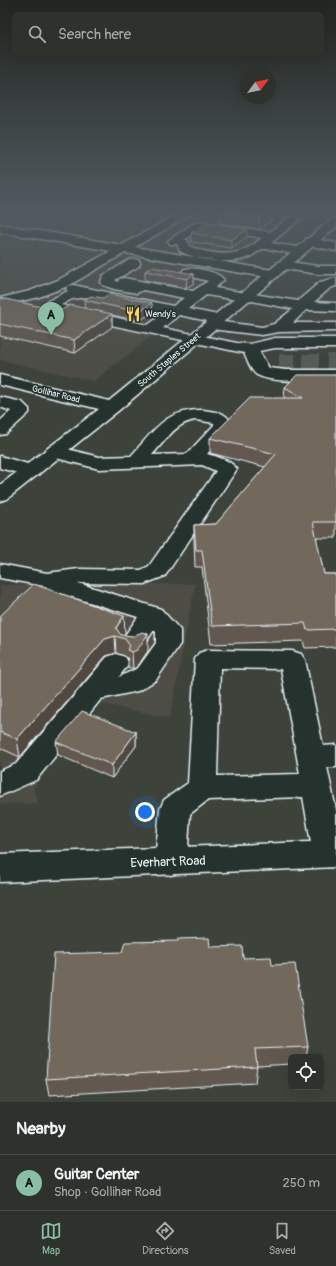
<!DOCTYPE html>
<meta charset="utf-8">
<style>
:root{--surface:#2e322c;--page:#3a3e38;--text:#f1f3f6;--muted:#a7aaa9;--line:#494d48;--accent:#8abfa5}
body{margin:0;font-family:Pangolin,sans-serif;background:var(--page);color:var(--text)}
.controls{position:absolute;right:12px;bottom:12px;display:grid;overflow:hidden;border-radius:6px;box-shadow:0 4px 16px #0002}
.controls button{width:36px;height:36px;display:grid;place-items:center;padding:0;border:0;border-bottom:1px solid var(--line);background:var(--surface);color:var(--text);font:20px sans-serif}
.compass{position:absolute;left:240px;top:68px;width:36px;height:36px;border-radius:50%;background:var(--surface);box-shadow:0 4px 16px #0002;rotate:58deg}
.you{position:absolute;left:145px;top:812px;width:14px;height:14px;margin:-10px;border:3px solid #fff;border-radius:50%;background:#1a73e8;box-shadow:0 0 0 6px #1a73e833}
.badge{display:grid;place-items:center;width:26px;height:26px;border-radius:50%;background:var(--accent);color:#111;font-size:13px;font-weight:700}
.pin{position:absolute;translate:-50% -33px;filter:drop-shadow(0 1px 2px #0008)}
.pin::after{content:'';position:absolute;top:21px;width:14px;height:12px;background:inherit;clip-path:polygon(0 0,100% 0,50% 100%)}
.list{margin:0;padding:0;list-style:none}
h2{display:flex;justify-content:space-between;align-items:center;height:52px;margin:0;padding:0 16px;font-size:17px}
h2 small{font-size:13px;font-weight:400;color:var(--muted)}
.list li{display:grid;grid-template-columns:26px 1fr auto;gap:12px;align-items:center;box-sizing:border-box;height:56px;padding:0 16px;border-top:1px solid var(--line)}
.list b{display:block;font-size:15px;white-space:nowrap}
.list p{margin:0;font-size:13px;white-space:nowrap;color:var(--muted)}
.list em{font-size:13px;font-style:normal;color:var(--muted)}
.icon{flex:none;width:22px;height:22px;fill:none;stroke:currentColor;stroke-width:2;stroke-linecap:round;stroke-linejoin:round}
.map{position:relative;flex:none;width:336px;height:1102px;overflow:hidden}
.search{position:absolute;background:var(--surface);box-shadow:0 4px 16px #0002;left:12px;right:12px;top:12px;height:44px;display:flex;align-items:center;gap:10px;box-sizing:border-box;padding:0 14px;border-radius:6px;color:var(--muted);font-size:15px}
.sheet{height:108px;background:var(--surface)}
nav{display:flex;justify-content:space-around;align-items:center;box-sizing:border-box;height:56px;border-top:1px solid var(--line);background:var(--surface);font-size:11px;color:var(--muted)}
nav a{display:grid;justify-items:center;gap:2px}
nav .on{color:var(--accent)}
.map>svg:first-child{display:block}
</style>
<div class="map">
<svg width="336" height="1102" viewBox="0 0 336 1102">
<rect width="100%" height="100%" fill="#3d433b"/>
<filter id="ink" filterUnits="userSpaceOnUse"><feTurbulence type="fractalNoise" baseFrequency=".025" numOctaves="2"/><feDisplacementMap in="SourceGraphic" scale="8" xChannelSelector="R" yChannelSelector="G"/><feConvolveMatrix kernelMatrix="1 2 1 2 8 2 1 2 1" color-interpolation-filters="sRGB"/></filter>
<g filter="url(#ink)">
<path fill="#4d4e45" d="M0,213H316L233,273L94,381L0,360Z
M195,584L170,718L98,703L33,788L38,803L0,804V585Z"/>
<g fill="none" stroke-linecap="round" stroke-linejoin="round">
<path stroke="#575d57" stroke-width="12" stroke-dasharray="12 6" stroke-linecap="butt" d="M208,247L222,250"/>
<path stroke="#575d57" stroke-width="16" stroke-dasharray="16 8" stroke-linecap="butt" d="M279,362H336"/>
<g stroke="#e8f1f8" stroke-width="3">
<path id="minor" d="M179,213H193L135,247L272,270L277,271L279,274L277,277L272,278L125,253L68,286L39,297L0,306V298L30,291L58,280L111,251L0,232V224L122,245Z
M294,213H307L271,243L304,248L306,251L304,254L300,255C293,254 269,248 263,249C258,250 254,255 250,257C228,265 199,261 180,251L177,244H170L168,241L193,224L202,222L270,232ZM202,228L262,238C257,242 250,247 243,250C228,257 204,253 190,246L187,240H184Z
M310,238L336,243V251L306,245L304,242L306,239Z
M134,259L139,260L140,263L139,266L115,280L118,282L119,279L124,278L193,291L208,281L184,275L182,272L184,269C194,267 218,271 224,280L215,288L298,301L320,282L336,278V286L330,288L314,302L336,303V311L306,310L293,323H336V331L279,332L262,335L211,329L206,328L204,325L208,321L179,315L163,328L237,343L250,344L275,338H336V348H275L259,351L269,368L286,370H336V380C317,380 273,384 257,375C251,371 247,360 244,353L59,314L54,313L46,306L48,301L68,291L66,289L68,286L73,285L173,306L184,298L143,290L137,293L114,289L103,285L101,282L103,276L129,260ZM206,295L244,301L247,300L293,309L274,324L262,327L223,322L225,319L223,316L188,309ZM87,297L164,313L148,325L61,305L72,299Z
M283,261L318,266H336V274H318L278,268L277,265L278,262Z
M0,397L22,402L29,409V413L6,434L0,435V421L11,411L0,407Z
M203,410C215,412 229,412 232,426L207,454C218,457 230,460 237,469L165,576L144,584L78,583L161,609L180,630V644L156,680L138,691L101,699L36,780L0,796V771L16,764L107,657L116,654L125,657L129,663L119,677L138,668L156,643V632L154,630C144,644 142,656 122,651L118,645L138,617L66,595L44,586L0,578V564L47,573L79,569L141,570L149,566L216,471L202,465L99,469L48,456L46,452L48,448L55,446L99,457L131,456C154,431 165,409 203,410ZM196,420L214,423V425L187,454L152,455C165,441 176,422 196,420Z
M0,456L38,467L41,471L38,475L31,477L0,468Z
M208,650L292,651L301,654L305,660L323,746L336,745V767H327L336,810V865L329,867L318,863L313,854L303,797L208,800L190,814L187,861L182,871L171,875L160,871L155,861L160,809L164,800L188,783L195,659L199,653ZM220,668L281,669L300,774L217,776Z"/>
</g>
<g stroke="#e8f1f8" stroke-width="3">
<path id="major" d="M336,218V227L118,411L7,499L0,501V485L99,409L0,385V375L109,401L332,219Z
M336,841V867L0,882V854Z"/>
</g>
<use href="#minor" fill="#26332d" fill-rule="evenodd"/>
<use href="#major" fill="#26332d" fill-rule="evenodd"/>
</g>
<path fill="#62594f" stroke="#e8f1f8" d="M221,213L277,216L259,229L220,223Z
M191,233L247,237L231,248L191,242Z
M145,271L194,274V283L186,288L145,280Z
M0,298L60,311L85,309L84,300L153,312L139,321L112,315V327L75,353L0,336Z
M336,375V538H316L324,574H336V647L305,648L303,641L211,644L202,567H195L194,541V525L216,524L265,467L210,453V438L284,398L285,387Z
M0,616L125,633L123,636L148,651L137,667L133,669L128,667V659L125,656L116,653L106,656L20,757L0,748Z
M136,732V746L112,778L58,755L56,742Z
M210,947L243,958L272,965L308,1047L306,1057H291V1064L257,1066L255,1083L49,1095L46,1079L122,952Z"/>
<path fill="#504840" stroke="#e8f1f8" d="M267,213H278L277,216L259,229V218Z
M247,229V237L231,248V240Z
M194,274V283L186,288L187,279Z
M152,303L153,312L139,321V312Z
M112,314V327L75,353L74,340Z
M124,616L125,633L122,638L116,628Z
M148,634V651L137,667L133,669L132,652Z
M115,636L116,653L106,656L20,757L17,739L105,639Z
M136,732V746L112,778V765Z"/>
<path fill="#72675c" stroke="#e8f1f8" d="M221,213H267L259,218Z
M209,222L247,229L231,240L191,233Z
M152,267L194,274L187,279L145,271Z
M109,294L152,303L139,312L84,300L91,296L103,298Z
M0,298L60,311L70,305L112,314L74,340L0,324Z
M297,375H336V522H313L324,574H336V629L307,630L305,623L212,626L202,550H196L194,525L216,524L276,454L210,438L250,398H303L285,387Z
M34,584L124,616L116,628L121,635L134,636L142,632L148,634L137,650L132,652L127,650L130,646L125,639L115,636L105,639L17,739L0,732V616Z
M82,711L136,732L112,765L56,742Z
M209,938L210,947L242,946L243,958L271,957L272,965L295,964L308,1047L255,1049L257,1067L46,1079L54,954L122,952L125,942L178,941V939Z"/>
</g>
<linearGradient id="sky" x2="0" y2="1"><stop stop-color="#222520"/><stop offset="0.58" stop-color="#515b60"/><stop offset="1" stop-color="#515b60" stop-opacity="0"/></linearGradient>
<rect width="336" height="367" fill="url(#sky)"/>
<defs>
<g id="restaurant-bare" transform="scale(1.2)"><path d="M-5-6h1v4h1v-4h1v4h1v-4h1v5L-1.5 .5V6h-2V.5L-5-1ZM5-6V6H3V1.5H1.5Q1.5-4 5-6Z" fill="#ffd166" stroke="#26332d" stroke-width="2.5" paint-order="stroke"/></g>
</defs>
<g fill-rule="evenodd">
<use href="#restaurant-bare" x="133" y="314"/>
</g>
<g text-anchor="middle" stroke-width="3.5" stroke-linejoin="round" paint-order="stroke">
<g font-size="9" fill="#e8f1f8" stroke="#26332d" text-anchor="start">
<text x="145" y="317">Wendy's</text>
</g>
<g font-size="9" fill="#e8f1f8" stroke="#26332d">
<text transform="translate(169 360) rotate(-40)" y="3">South Staples Street</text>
<text transform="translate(56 394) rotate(14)" y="3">Gollihar Road</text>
</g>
<g font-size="13" fill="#e8f1f8" stroke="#26332d">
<text transform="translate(168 861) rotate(-2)" y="5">Everhart Road</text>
</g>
</g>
</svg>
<div class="controls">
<button><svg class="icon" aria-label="locate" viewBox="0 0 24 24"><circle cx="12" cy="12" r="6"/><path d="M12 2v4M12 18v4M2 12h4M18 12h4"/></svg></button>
</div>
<svg class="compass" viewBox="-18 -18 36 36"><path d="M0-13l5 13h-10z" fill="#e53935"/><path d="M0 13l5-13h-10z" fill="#a7aaa9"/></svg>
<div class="you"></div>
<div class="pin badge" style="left:51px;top:335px">A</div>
<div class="search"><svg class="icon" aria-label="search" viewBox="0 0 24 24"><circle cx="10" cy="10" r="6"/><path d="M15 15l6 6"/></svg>Search here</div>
</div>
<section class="sheet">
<h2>Nearby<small></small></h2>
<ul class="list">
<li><span class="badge">A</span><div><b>Guitar Center</b><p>Shop · Gollihar Road</p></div><em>250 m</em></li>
</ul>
</section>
<nav>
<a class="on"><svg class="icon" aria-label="map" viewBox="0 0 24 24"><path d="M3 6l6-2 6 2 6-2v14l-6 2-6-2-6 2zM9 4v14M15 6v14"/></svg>Map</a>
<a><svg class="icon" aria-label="directions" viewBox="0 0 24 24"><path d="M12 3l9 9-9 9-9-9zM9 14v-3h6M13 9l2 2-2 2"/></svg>Directions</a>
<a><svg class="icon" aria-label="saved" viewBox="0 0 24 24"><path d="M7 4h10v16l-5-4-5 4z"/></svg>Saved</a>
</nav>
